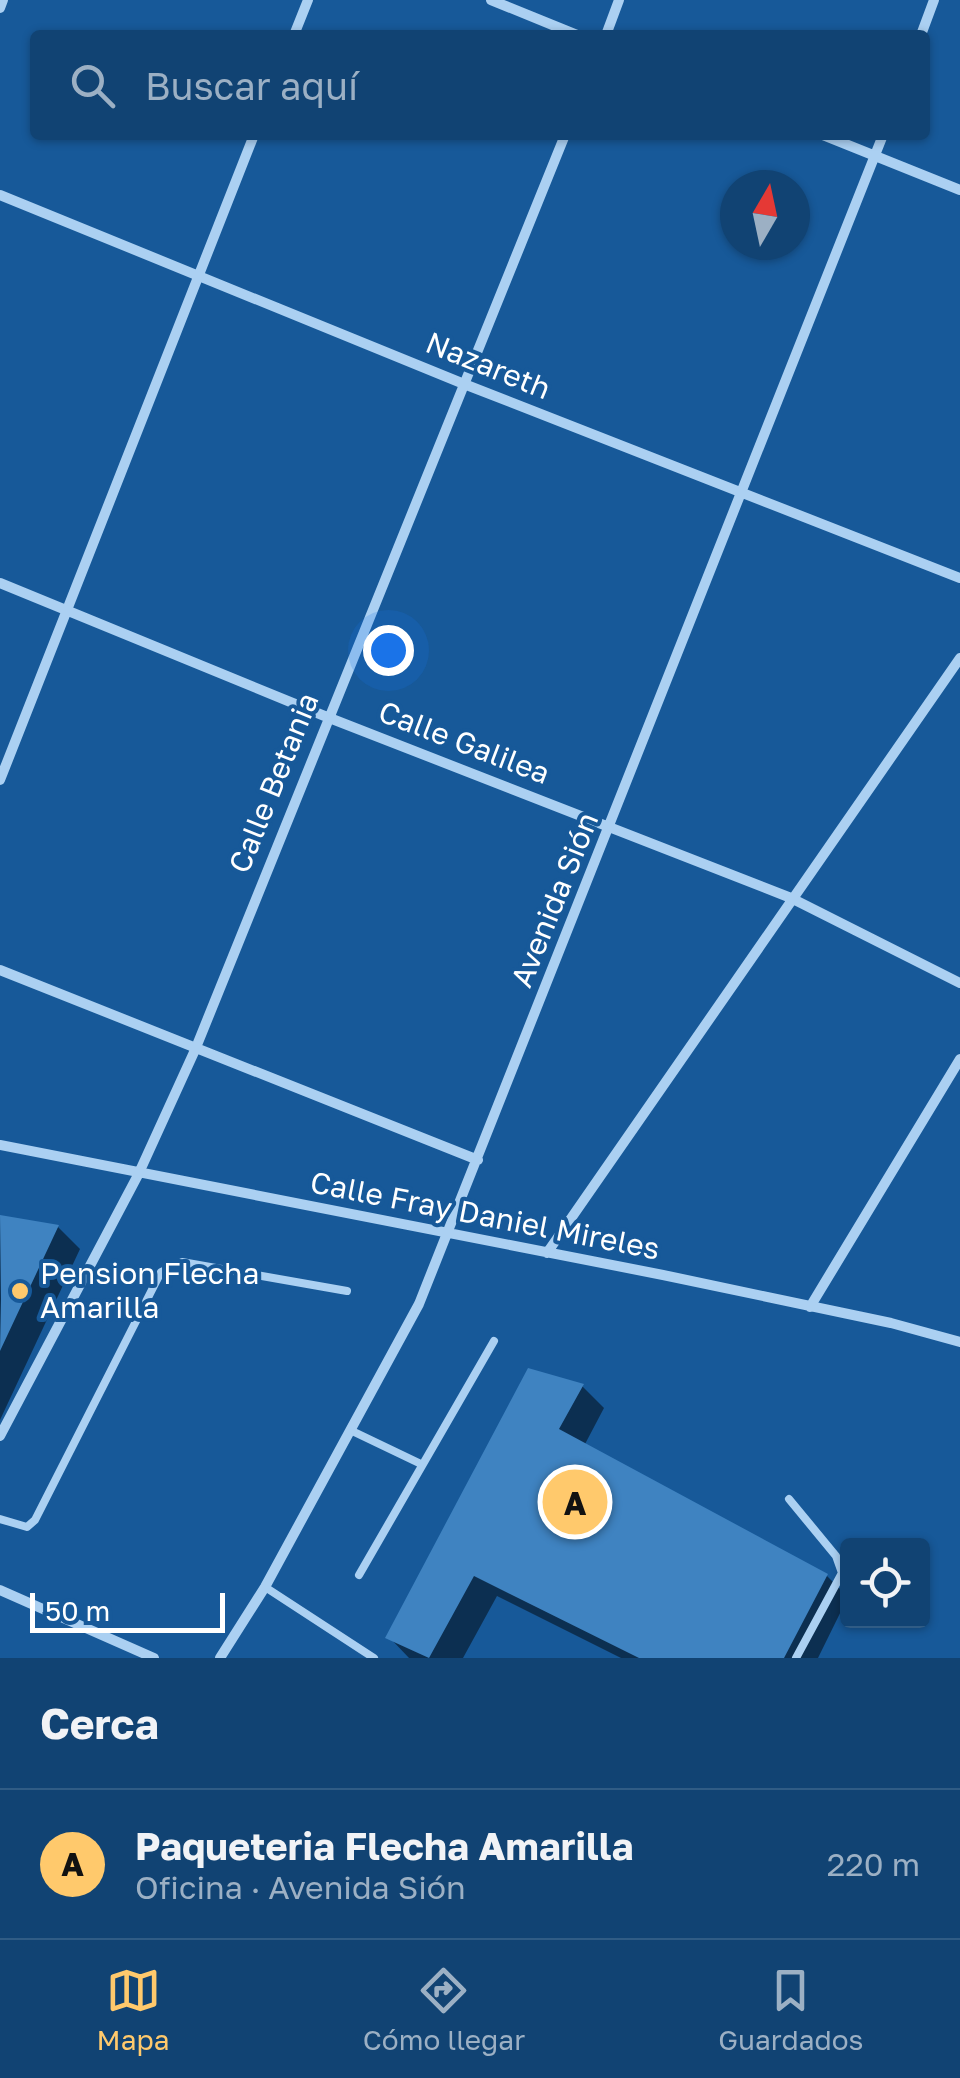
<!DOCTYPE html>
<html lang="es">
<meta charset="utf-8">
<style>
:root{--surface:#114373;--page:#1a4a78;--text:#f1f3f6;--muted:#9cb0c4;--line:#305c85;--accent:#ffc96c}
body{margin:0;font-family:"Golos Text",sans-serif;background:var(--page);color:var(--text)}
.controls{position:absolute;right:30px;bottom:30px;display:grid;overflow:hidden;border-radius:10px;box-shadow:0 2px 8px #0004}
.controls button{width:90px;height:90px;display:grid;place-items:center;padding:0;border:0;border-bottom:2px solid var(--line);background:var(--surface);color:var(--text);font:50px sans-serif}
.compass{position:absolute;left:720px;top:170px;width:90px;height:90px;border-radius:50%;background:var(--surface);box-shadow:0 2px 8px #0004;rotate:9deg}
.scale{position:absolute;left:30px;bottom:25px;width:195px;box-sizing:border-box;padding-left:10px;border:5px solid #fff;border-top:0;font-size:28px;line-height:35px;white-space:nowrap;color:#fff;-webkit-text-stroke:8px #175999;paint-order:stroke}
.you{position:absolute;left:388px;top:650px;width:35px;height:35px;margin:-25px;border:8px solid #fff;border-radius:50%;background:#1a73e8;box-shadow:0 0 0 15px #1a73e833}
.badge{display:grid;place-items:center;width:65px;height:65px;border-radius:50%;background:var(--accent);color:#111;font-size:32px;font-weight:700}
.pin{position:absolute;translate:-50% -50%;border:5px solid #fff;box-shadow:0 2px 10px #0006}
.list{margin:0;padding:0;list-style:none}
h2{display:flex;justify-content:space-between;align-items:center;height:130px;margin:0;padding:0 40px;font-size:42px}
h2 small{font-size:32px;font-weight:400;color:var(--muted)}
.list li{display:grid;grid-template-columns:65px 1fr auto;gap:30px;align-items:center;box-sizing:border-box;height:150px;padding:0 40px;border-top:2px solid var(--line)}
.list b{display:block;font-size:38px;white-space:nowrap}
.list p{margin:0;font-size:32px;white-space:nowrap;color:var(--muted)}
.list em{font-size:32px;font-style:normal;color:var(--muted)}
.icon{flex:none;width:55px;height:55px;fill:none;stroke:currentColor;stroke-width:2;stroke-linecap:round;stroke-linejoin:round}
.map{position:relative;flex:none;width:960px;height:1658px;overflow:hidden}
.search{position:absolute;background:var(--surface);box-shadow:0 2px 8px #0004;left:30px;right:30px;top:30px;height:110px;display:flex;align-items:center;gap:25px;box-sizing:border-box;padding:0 35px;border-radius:10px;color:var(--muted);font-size:38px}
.sheet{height:280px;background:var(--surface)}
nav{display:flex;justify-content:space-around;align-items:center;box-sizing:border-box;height:140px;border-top:2px solid var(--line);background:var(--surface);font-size:28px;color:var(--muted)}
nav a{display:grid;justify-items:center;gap:5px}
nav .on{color:var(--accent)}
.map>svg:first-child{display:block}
</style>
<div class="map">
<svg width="960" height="1658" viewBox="0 0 960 1658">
<rect width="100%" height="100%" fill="#175999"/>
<path fill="#0007" d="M0,1217L58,1227L80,1249L0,1420Z
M582,1386L604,1408L584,1446L827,1576L848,1597L818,1658H621L497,1596L463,1658H409L389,1637Z"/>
<path fill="#3f83c1" d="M0,1215L59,1225L0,1351L1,1299Z
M528,1368L584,1384L559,1429L828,1574L784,1658H639L474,1576L429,1658L385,1638Z"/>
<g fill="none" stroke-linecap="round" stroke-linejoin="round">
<path stroke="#abd0f2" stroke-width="8" d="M350,1430L421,1464
M789,1499L836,1556L842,1573L796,1658
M0,1519L27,1527L35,1520L161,1272L182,1262L347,1291
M359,1575L494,1341
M265,1587L374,1658"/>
<path stroke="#abd0f2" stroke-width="10" d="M491,0L577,35
M0,8L3,0
M294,35L308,0
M606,35L619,0
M921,35L934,0
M823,135L960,190
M0,195L464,384L960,578
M0,583L327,717L791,898L960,983
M0,780L254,135
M0,970L478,1160
M0,1145L663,1275L891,1323L960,1342
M547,1253L960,658
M810,1307L960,1059
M0,1436L138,1175L195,1050L565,135
M0,1590L154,1658
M220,1658L265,1587L419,1304L883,135"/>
</g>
<circle fill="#ffc96c" stroke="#175999" stroke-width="4" cx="20" cy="1291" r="10"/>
<g text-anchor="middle" stroke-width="8" stroke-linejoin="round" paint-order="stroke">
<g font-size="30" fill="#fff" stroke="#175999">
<text transform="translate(488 366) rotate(22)" y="10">Nazareth</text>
<text transform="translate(464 743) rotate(21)" y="10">Calle Galilea</text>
<text transform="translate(274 783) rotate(-68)" y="10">Calle Betania</text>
<text transform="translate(555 900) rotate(-68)" y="10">Avenida Sión</text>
<text transform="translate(485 1216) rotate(11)" y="10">Calle Fray Daniel Mireles</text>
</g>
<g font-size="30" fill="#fff" stroke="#175999" text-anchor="start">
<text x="40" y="1284">Pension Flecha<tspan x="40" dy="34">Amarilla</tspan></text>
</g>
</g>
</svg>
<div class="controls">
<button><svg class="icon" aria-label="locate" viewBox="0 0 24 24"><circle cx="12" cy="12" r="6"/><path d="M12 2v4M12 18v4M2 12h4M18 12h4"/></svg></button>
</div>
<svg class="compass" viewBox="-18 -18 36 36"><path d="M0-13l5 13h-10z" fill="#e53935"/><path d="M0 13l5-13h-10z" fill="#9cb0c4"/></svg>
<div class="scale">50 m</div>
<div class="you"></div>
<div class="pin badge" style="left:575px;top:1502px">A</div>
<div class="search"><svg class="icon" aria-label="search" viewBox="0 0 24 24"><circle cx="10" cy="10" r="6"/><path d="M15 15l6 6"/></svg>Buscar aquí</div>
</div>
<section class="sheet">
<h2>Cerca<small></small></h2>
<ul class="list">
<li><span class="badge">A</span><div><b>Paqueteria Flecha Amarilla</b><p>Oficina · Avenida Sión</p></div><em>220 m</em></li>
</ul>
</section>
<nav>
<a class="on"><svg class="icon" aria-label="map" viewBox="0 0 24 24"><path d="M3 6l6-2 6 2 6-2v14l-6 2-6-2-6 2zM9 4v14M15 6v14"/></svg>Mapa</a>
<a><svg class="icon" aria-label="directions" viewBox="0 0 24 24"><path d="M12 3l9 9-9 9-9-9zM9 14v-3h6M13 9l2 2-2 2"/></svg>Cómo llegar</a>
<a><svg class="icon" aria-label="saved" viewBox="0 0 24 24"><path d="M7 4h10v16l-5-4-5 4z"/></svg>Guardados</a>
</nav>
